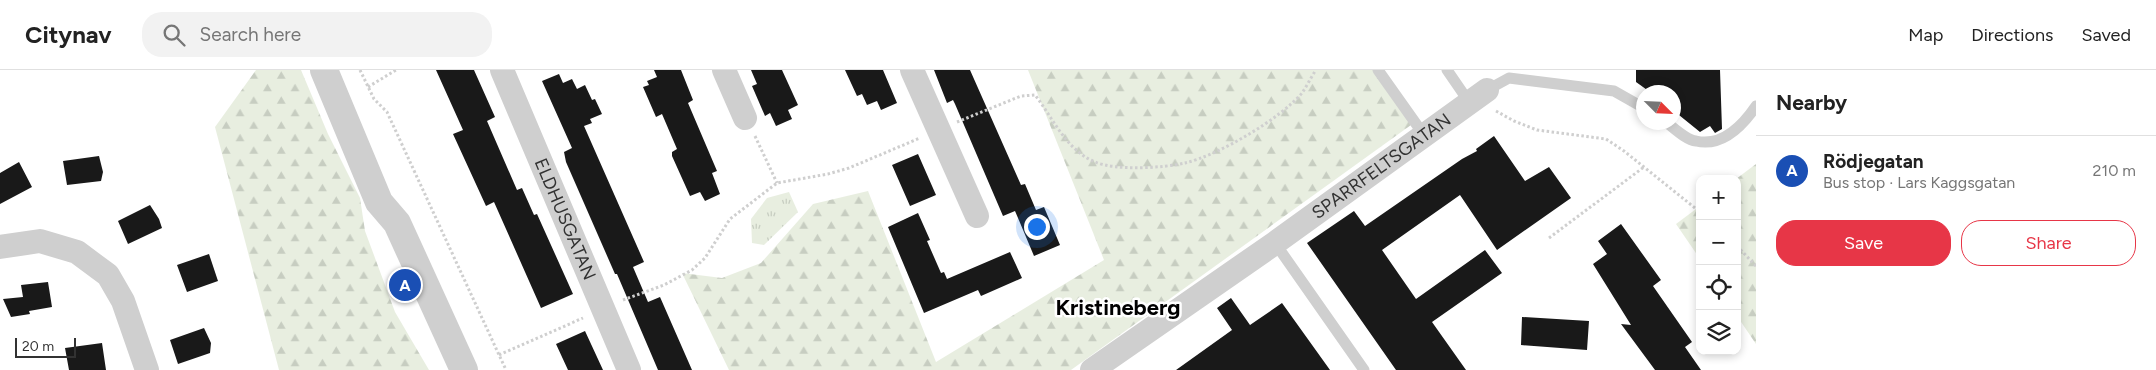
<!DOCTYPE html>
<meta charset="utf-8">
<style>
:root{--surface:#fff;--page:#f2f2f2;--text:#222;--muted:#767676;--line:#e0e0e0;--accent:#e73647}
body{margin:0;font-family:Figtree,sans-serif;background:var(--page);color:var(--text)}
.controls{position:absolute;right:15px;bottom:15px;display:grid;overflow:hidden;border-radius:10px;box-shadow:0 2px 8px #0003}
.controls button{width:45px;height:45px;display:grid;place-items:center;padding:0;border:0;border-bottom:1px solid var(--line);background:var(--surface);color:var(--text);font:25px sans-serif}
.compass{position:absolute;left:1636px;top:15px;width:45px;height:45px;border-radius:50%;background:var(--surface);box-shadow:0 2px 8px #0003;rotate:114deg}
.scale{position:absolute;left:15px;bottom:12px;width:61px;box-sizing:border-box;padding-left:5px;border:2px solid #323232;border-top:0;font-size:14px;line-height:18px;white-space:nowrap;color:#323232;-webkit-text-stroke:4px #fff;paint-order:stroke}
.you{position:absolute;left:1036px;top:156px;width:18px;height:18px;margin:-12px;border:4px solid #fff;border-radius:50%;background:#1a73e8;box-shadow:0 0 0 8px #1a73e833}
.badge{display:grid;place-items:center;width:32px;height:32px;border-radius:50%;background:var(--accent);color:#fff;font-size:16px;font-weight:700}
.pin{position:absolute;translate:-50% -50%;border:2px solid #fff;box-shadow:0 1px 5px #0006}
.list{margin:0;padding:0;list-style:none}
h2{display:flex;justify-content:space-between;align-items:center;height:65px;margin:0;padding:0 20px;font-size:21px}
h2 small{font-size:16px;font-weight:400;color:var(--muted)}
.list li{display:grid;grid-template-columns:32px 1fr auto;gap:15px;align-items:center;box-sizing:border-box;height:70px;padding:0 20px;border-top:1px solid var(--line)}
.list b{display:block;font-size:19px;white-space:nowrap}
.list p{margin:0;font-size:16px;white-space:nowrap;color:var(--muted)}
.list em{font-size:16px;font-style:normal;color:var(--muted)}
.actions{display:flex;gap:10px;padding:15px 20px}
.actions a{flex:1;padding:11px 0;border:1px solid var(--accent);border-radius:20px;text-align:center;font-size:18px;color:var(--accent)}
.actions .main{background:var(--accent);color:#fff}
.icon{flex:none;width:28px;height:28px;fill:none;stroke:currentColor;stroke-width:2;stroke-linecap:round;stroke-linejoin:round}
.map{position:relative;flex:none;width:1756px;height:300px;overflow:hidden}
header{display:flex;align-items:center;gap:30px;box-sizing:border-box;height:70px;padding:0 25px;background:var(--surface);border-bottom:1px solid var(--line)}
header strong{font-size:24px}
nav{display:flex;gap:28px;margin-inline-start:auto;font-size:18px}
.search{width:350px;height:45px;background:var(--page);display:flex;align-items:center;gap:12px;box-sizing:border-box;padding:0 18px;border-radius:20px;color:var(--muted);font-size:19px}
main{display:flex}
aside{flex:1;background:var(--surface)}
.map>svg:first-child{display:block}
</style>
<header>
<strong>Citynav</strong>
<div class="search"><svg class="icon" aria-label="search" viewBox="0 0 24 24"><circle cx="10" cy="10" r="6"/><path d="M15 15l6 6"/></svg>Search here</div>
<nav><a>Map</a><a>Directions</a><a>Saved</a></nav>
</header>
<main>
<div class="map">
<svg width="1756" height="300" viewBox="0 0 1756 300">
<defs>
<pattern id="forest-firs" width="22" height="20" patternUnits="userSpaceOnUse" patternTransform="scale(1.25)"><rect width="22" height="20" fill="#e8eee0"/><path d="M5 1l3.5 6h-7zM16 11l3.5 6h-7z" fill="#c7cdc1"/></pattern>
<pattern id="park-tufts" width="24" height="20" patternUnits="userSpaceOnUse" patternTransform="scale(1.25)"><rect width="24" height="20" fill="#e8eee0"/><path d="M3 7l-1-3M5 7V3M7 7l1-3M15 17l-1-3M17 17v-4M19 17l1-3" fill="none" stroke="#c7cdc1"/></pattern>
</defs>
<rect width="100%" height="100%" fill="#fff"/>
<path fill="url(#forest-firs)" d="M256,0H301L328,64L360,128L365,161L395,242L429,300H279L215,57Z
M1028,0H1376L1411,55L1071,300H729L682,203L722,208L761,193L813,134L868,121L936,292L1104,190Z
M1756,94V274L1737,246L1736,109Z
M1700,136V189L1676,154Z"/>
<path fill="url(#park-tufts)" d="M789,122L798,142L764,175L752,173L751,149L767,128Z"/>
<path fill="#191919" d="M436,0H474L495,47L487,51L517,120L522,118L534,145L537,144L573,224L541,238L494,132L486,136L453,64L463,60Z
M654,0H681L693,30L688,33L717,101L712,103L720,124L705,131L700,122L690,126L672,86V82L677,79L662,44L656,47L643,17L649,15L647,11L657,7Z
M751,0H782L798,35L788,40L792,49L776,56L770,43L765,46L752,16L757,14Z
M845,0H883L897,33L881,40L877,31L867,35L862,24L857,26Z
M934,0H970L1021,115L1025,114L1036,140L1044,137L1060,175L1034,186L1015,141L1003,146L955,34L953,30L947,33Z
M1636,0H1720L1722,59L1715,63L1710,56L1700,62L1674,41V22H1650L1636,12Z
M559,4L563,13L572,9L577,19L585,15L592,30L595,29L602,44L590,49L592,53L584,56L644,192L633,197L648,232L660,227L692,300H658L617,204H615L566,92L564,82L572,78L542,11Z
M1494,66L1525,111L1549,97L1571,128L1497,180L1460,125L1382,180L1416,229L1485,180L1502,203L1432,252L1466,300H1396L1307,173L1354,141L1365,156L1462,89L1477,81L1476,79Z
M918,84L936,125L910,136L892,95Z
M99,86L103,102L101,111L67,115L63,91Z
M19,92L32,117L0,134V103Z
M150,135L159,149L162,158L128,174L118,151Z
M918,143L930,170L927,171L941,203L944,202L947,209L1010,182L1022,208L981,226L978,220L924,243L888,157Z
M1621,154L1661,210L1653,216L1692,272L1685,277L1701,300H1655L1621,254L1631,255L1593,194L1607,184L1598,171Z
M209,184L218,211L187,222L177,195Z
M48,212L52,237L29,241L30,244L11,247L3,229L23,227L21,215Z
M1231,228L1250,255L1282,233L1330,300H1176L1232,260L1217,238Z
M1522,247L1589,251L1587,280L1521,275Z
M204,258L211,273L210,283L178,294L170,270Z
M585,261L603,300H568L556,274Z
M102,273L106,300H69L65,278Z"/>
<g fill="none" stroke-linecap="round" stroke-linejoin="round">
<path stroke="#cfcfcf" stroke-width="3" stroke-dasharray="2.5 2.5" stroke-linecap="butt" d="M360,0L374,29L387,42L506,300
M368,17L396,0
M1496,41L1514,51L1537,60L1606,69L1624,81L1700,142
M957,52L1021,26L1035,25C1053,48 1066,80 1095,92C1116,101 1163,98 1185,93C1219,85 1280,49 1302,23C1307,16 1311,7 1316,0
M755,66L777,113
M1549,168L1644,97
M1737,176L1756,196
M623,230L664,215L692,200L705,188L730,149L777,113L828,104L849,98L920,68
M499,285L583,248"/>
<path stroke="#cfcfcf" stroke-width="11" d="M1378,0L1424,65
M1447,0L1469,32
M1487,20L1509,8L1614,21L1644,38
M1666,52C1674,58 1686,70 1696,71C1722,77 1743,55 1756,36
M1275,173L1364,300"/>
<g stroke="#cfcfcf" stroke-width="24">
<path id="s1" d="M502,0L629,300"/>
<path d="M724,0L745,48"/>
<path d="M912,0L977,146"/>
<path d="M0,177L40,171L77,182L108,205L123,231L147,300"/>
<path id="s2" d="M1092,300L1275,173L1487,20"/>
</g>
<path stroke="#cfcfcf" stroke-width="28" d="M324,0L379,132L397,153L464,300"/>
</g>
<g text-anchor="middle" stroke-width="5" stroke-linejoin="round" paint-order="stroke">
<g font-size="18" fill="#323232" stroke="#fff">
<text dy="6" stroke="none"><textPath href="#s2" startOffset="354">SPARRFELTSGATAN</textPath></text>
<text dy="6" stroke="none"><textPath href="#s1" startOffset="162">ELDHUSGATAN</textPath></text>
</g>
<g font-size="22" font-weight="bold" fill="#000" stroke="#fff">
<text x="1118" y="245">Kristineberg</text>
</g>
</g>
</svg>
<div class="controls">
<button>+</button>
<button>−</button>
<button><svg class="icon" aria-label="locate" viewBox="0 0 24 24"><circle cx="12" cy="12" r="6"/><path d="M12 2v4M12 18v4M2 12h4M18 12h4"/></svg></button>
<button><svg class="icon" aria-label="layers" viewBox="0 0 24 24"><path d="M12 4l9 5-9 5-9-5zM3 14l9 5 9-5"/></svg></button>
</div>
<svg class="compass" viewBox="-18 -18 36 36"><path d="M0-13l5 13h-10z" fill="#e53935"/><path d="M0 13l5-13h-10z" fill="#767676"/></svg>
<div class="scale">20 m</div>
<div class="you"></div>
<div class="pin badge" style="left:405px;top:215px;background:#1a4fb4">A</div>
</div>
<aside>
<h2>Nearby<small></small></h2>
<ul class="list">
<li><span class="badge" style="background:#1a4fb4">A</span><div><b>Rödjegatan</b><p>Bus stop · Lars Kaggsgatan</p></div><em>210 m</em></li>
</ul>
<div class="actions"><a class="main">Save</a><a>Share</a></div>
</aside>
</main>
